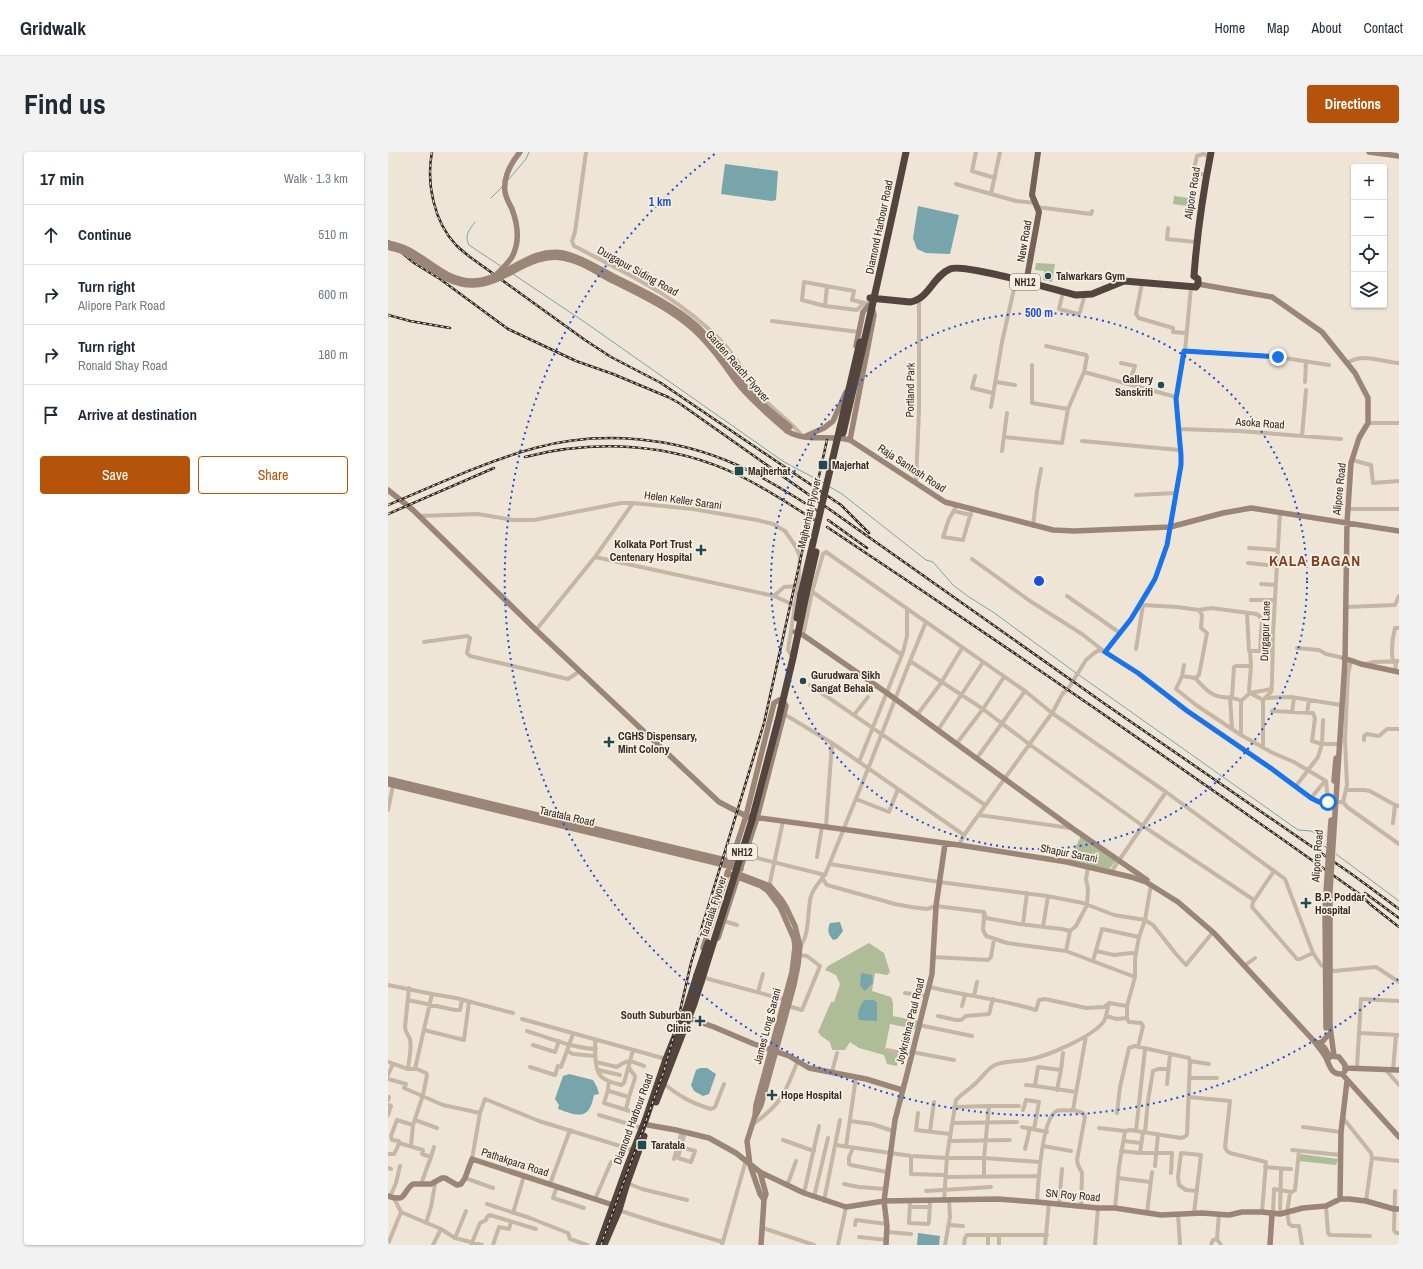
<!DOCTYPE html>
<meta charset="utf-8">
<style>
:root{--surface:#fff;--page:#f2f2f3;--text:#1f2937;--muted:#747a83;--line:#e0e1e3;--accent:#b45309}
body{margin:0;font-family:"Archivo Narrow",sans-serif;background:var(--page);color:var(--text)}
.controls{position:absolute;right:12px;top:12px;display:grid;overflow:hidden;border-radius:4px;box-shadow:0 1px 3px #0004}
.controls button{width:36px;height:36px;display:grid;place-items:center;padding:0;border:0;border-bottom:1px solid var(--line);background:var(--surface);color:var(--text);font:20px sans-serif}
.stop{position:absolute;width:12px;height:12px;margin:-9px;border:3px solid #1a73e8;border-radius:50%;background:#fff}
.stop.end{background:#1a73e8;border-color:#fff;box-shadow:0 1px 4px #0008}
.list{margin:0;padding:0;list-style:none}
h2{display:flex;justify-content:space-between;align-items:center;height:52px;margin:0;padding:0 16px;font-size:17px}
h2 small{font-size:13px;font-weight:400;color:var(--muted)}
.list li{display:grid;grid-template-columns:26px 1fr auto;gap:12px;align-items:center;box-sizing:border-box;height:60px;padding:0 16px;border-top:1px solid var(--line)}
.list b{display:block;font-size:15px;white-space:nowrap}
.list p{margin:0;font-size:13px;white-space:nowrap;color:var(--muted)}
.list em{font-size:13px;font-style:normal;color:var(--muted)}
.actions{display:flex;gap:8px;padding:12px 16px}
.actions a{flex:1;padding:9px 0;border:1px solid var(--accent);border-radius:4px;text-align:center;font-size:14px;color:var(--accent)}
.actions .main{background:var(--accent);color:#fff}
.icon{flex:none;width:22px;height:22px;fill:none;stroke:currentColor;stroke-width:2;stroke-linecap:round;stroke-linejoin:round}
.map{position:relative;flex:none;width:1011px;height:1093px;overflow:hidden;border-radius:4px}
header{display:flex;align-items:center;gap:24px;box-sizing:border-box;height:56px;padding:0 20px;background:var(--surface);border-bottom:1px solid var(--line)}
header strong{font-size:19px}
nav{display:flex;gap:22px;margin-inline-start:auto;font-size:14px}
.intro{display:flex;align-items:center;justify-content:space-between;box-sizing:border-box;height:96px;padding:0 24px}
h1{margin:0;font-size:28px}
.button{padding:10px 18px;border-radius:4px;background:var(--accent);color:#fff;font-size:14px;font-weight:700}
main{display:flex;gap:24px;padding:0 24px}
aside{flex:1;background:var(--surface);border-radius:4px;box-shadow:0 1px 3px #0004}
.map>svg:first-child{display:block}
</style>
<header>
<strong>Gridwalk</strong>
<nav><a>Home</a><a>Map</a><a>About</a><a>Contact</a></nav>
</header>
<div class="intro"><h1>Find us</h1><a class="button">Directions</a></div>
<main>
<aside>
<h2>17 min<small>Walk · 1.3 km</small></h2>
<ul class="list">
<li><svg class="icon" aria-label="ahead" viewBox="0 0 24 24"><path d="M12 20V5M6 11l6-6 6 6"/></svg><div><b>Continue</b></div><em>510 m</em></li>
<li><svg class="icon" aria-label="right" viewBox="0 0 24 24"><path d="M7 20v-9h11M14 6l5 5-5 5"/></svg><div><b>Turn right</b><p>Alipore Park Road</p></div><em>600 m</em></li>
<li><svg class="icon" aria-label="right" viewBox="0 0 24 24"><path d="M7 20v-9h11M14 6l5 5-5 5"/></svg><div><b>Turn right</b><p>Ronald Shay Road</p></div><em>180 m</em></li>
<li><svg class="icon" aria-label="arrive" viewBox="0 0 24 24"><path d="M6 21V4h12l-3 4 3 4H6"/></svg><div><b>Arrive at destination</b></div></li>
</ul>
<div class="actions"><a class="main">Save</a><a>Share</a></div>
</aside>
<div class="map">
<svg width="1011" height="1093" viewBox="0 0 1011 1093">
<rect width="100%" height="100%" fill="#efe5d7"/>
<path fill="#aebd98" d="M786,44L808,47V52L800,51L799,54L785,52Z
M648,111L667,112L664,130L655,128L656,119L647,118Z
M693,684L728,709L721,717L681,708Z
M481,791L496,801L502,820L499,823L487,821L484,839L503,845L505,851V864L530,869L527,877L502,872L497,898L510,901L509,914L499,912L496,903L471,896L462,890L457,898H444L442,890L433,884L430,880L443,850H446L452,832L448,823L437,818L440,814Z
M912,1002L950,1007L948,1013L911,1009Z"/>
<path fill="#77a5ab" d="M337,12L390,19L388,48L384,49L333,42Z
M530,54L571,63L562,102L538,101L529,97L525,86Z
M452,770L455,779L449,787L445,788C440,782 439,779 442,771Z
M473,821L484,823L485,831L477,839L472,834Z
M476,848H485L489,850V869L471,868C468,860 473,854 476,848Z
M312,916H319L328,922L321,942L315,944L306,939L303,933L308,918Z
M181,922L205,928L209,935L211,942L206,943C201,969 190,964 170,957L171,953L167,947L175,924Z
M530,1081L552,1084L551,1093H529Z"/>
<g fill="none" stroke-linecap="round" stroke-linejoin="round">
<path stroke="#77a5ab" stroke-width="1" d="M120,28L138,7L141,0
M103,46L114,35
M87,70C81,78 76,84 81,93L114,115
M125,122L198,171L396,310L436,331
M442,335L454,342L538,408L545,410L565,433L581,445L605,460L688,521
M691,523L910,678L923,679L933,684L934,693L939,696
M948,702L1011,749"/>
<path stroke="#c6b6a4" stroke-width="4" d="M198,0L187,80L184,89L186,94C240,122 291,145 333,189C350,206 360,229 376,247C389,261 404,271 415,285
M588,0L584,19L607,26
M612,0L603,42L628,49L648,51
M818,23L809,21L806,17L809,4L815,2L822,4
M568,32L603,42
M649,55L703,62L704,59
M780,76L779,87L808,90
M754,131L748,162L751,166L785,176V180L798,181
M675,140L671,157L690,162L692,160L697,142
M476,151L469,158L437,154L414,148L416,130L466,139L464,148L481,152
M437,154L439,134
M384,169L471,180
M658,194L698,203L699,205L696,220
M797,199L890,205L941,213
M733,211L747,214L741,232
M959,211C976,200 993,210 1011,211
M644,213V251L680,257
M587,224L584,236L605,241
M608,230L627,233
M917,230L918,209
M603,255L614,190L628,128
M980,271H1011
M790,277L851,279L953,287
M914,284L918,238
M616,285L674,291L680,257L696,220L788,245
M694,289L792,298
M614,299L619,261
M964,308L983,313L985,331L1011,329
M528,330L531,258V147
M748,343L788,341
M569,353L561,367L555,385L575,388L584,357
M960,357H1011
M566,359L583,363
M31,364L90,362L125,368H146L233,351H245
M645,374L649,339L653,317
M861,396L890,398
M207,405L386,444L406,453
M584,407L642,449L694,482L717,500L750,521L798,559L884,617L923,646L931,650H955L959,655L1011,692
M860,411L889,414
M873,432L888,433
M423,439L514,503
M386,444L396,435L411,434
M679,444L732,481
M863,448H887
M958,455L1007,453L1011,444
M811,458L823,456L869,462L874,467L872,499
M859,461L861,499H885
M148,478L207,405L245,351L305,357L369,368L385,372L397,379L408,395L412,405L410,434L400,498L403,503
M415,483L424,440L435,402L438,400L637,539L664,561L778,640L897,727L925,801L933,813L946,819L988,815L1011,830
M36,490L79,484L82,486L79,501L82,504L180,527L192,519
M909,496L931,498L938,502L956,506
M748,497L755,453L789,455L811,458L814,463L813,476L819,481L811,523L807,526L794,524L796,513
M862,499L863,514L861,538L862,541L875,548
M522,509L538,470
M978,512L985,510L1011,509
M1007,518L1008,511L1005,510C1003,498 1004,487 1007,476H1011
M794,524L788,537L808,553L853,583L885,601L906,610L938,629L940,650
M807,526C815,534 822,544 834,545C841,546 846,545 853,549V583
M422,533L597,653
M842,545L844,576
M844,545L846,515L848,514H863
M878,546L903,545L953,553
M853,549L862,541L884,537
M884,559L925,561L927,566L924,589L934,592H950
M904,560L906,546
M919,561L921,548
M396,562L444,591L576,683
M466,563L480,545
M529,563L553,531L574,496
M550,578L595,510
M976,588V584L979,582L991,584L999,577H1011
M569,591L595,557L616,525
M875,596V548L883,540L884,530L885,482L892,360
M589,606L637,539
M471,610L515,500L519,484V458
M908,634L930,605L934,592L935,568
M958,638H976L982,639L1007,653L1011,654
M923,646L937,629
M468,647L501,660L510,637
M955,650L959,633L957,588L960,522L963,509
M0,658L5,633
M591,663L682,676
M1005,671L1007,653
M438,674L444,591
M571,693L576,683L664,561L675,541L680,537L698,508L705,502L711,498L717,500L743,467L759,442L767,427L779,393L793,313V303L788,247L797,199L803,135
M357,703L437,723L480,617L522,509L595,557L641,592L755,674L866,748
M429,705L434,674
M442,712L551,730L659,744L695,751L726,763L757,768L765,773L788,802L798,813L825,780
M886,719L865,750L864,755L909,807H912L925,801
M723,720L778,640
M434,726L439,733L507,752L523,755L539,757L548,754L596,760L598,766L631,772L674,777L682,779
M381,735L395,669
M596,763L595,778L598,784L619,791L678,799L747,825
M336,769L349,773
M635,772L639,741
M655,775L660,744
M412,794C422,784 419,758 423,744C425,737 431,731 435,725
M678,799L682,779L688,774L699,753L700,737L698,727L700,715
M708,799L726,803L743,801L748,802
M545,805L600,808L603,805L606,787
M705,809L714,777L751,785
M856,814L867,806
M317,826L398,848
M0,833L44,842
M542,835C577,844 613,847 648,858L651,848L657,847L698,856L716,855L721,851L739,854L747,825V807L751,785L757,768L763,733
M370,840L375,822
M517,841L539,844
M586,844L589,830
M20,848L67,858H72L74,848
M400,854L414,858L432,814L419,804L411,803
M574,854L577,843
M739,854V866L741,870L753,871L755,874L750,895
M550,864L568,868H573L578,864L601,862L605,847
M718,864L729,867L739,866
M134,867L278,907
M531,873L584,884
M36,878L76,888L81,850
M139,879C161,886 184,896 208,897
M971,881L973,847L1011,849
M207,888C208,899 205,919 215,926C220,930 227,931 233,933L236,931L245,898
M145,893L167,900L171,889
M499,898L524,903
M179,899L185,902L207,904
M524,900L566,908
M802,909L821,912
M0,910L20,917H27L44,842L68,846L125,861
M208,910L229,915C242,906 242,909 256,914
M142,915L167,923L170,914
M173,915L185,882
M969,915L971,881L1011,883
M20,917C21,907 24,896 22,887C20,882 17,880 17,875L21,836
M997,917L1011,933
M210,918L232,923
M673,918L675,901
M1005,918L1008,883
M444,920L449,901
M0,923L5,912
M802,926H829
M0,927L18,932L16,936L55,953L92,961
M221,929L220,936L221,939L241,945L247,926V924L241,916
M275,931C291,944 303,951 323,957L327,955L336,932
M779,932L782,902
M638,933L648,934
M220,938L216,951L248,961
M669,938L673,918L650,915L647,933L648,934L688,940
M0,945H1L0,948
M801,945L842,949L837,995L839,999L842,1001L878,1010L874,1060
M0,953L3,954L0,963
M601,954H631
M566,955L601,954L596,1006V1024
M238,957L241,945
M635,958L638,948L651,950L646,977
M685,958L695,961L697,965L689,1008L690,1013L694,1021L693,1055
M530,961L528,978L562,982
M211,963L254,976
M955,966L983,1001L984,1006L978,1049
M27,968L49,976
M462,969L484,972L505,979
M564,971L629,970
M364,973C375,965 385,957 392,947C400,936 404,922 410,909
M634,975L659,980
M915,975L953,980
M711,976L737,979
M542,979L546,950
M748,979L757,897
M757,980L760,949L765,919L770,917H781
M395,988L426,999
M561,989L622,988
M736,989L753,991
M11,991L35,998L34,1002L43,1005
M448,993L523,1004L559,1006H596L652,1010
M23,994L25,973L35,943L39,923L38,921L27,916
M655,994L683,999
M293,995L307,999L303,1010L290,1006C292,997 295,989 297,980
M458,995L468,925
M465,996L461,1005V1012L463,1013L499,1020
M637,997L642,976
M904,998L953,1003
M733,999L752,1001H784L783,1021
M911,999L907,1038L902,1041L899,1060L901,1072L904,1074H911L914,1093
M752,1001L755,980
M0,1002H6C9,997 11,994 11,989L4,988L3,984L9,968L25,973
M523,1004V1022L555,1023
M984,1006L1011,1009
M84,1007L92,961L97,947L151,969L245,998
M286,1007L294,979
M767,1014L770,982
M877,1015L903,1017
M0,1016L3,1017
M558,1025L650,1024
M77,1026L105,1036
M730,1026L762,1030
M239,1031L254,1037L299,1048
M33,1032L43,1005L46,995
M162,1032L182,978
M456,1032L471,1035L497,1037
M169,1034L165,1046L196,1056
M399,1034L408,1009
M538,1039L603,1035
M1007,1039L1006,1078L1008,1081H1011
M416,1041L431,974
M2,1045L8,1031L12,1014
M426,1045L440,986
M6,1046L13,1060L53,1077L67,1086L94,1093
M207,1047L223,1010
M436,1049L452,968
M556,1049L559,1004L568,948C575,941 583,936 589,930C596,923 599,917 607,913C619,908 631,910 643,907C662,903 706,884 716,869C719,864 719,856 721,851
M522,1050L521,1071L540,1072L541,1070L542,1049
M649,1050C650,1033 654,970 667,960C671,956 679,960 685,958L698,884
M99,1052L142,1066L180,1081L182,1087L199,1093
M671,1052L674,1017
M938,1054L940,1081L942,1083L982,1084
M522,1055H542
M727,1056L731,1015L737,979L742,978L793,986L796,985L799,983L802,909L801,906L747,894L741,896L732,935L729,961
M230,1058L270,1071L335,1090
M125,1061L136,1024
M759,1061L764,1020
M806,1061L813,1003L793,1001L790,1025L791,1033L798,1038L809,1039
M790,1062L792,1092
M831,1062L829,1087L833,1093
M885,1062L886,1037L903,1040
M892,1062L893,1017
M38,1071L43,1055L47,1032
M467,1073L468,1068L499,1072
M561,1073L575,1074
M375,1076L426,1093
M499,1080L523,1082
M471,1085L499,1088
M67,1086L78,1059
M0,1092L13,1060
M45,1093L53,1077
M83,1093L92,1071L98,1068L99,1065L102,1063L148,1077
M105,1093L111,1075L121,1077L123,1070
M334,1093L358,1008
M450,1093L458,1055
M557,1093L562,1065L561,1049
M576,1093L577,1086L579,1083H659
M600,1093V1083
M611,1093V1083
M657,1093L661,1051
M707,1093L710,1056
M823,1093L825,1088L829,1087"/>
<path stroke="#9a8576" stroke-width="5.5" d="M981,0L1011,4
M109,122C114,117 120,111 124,105C132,90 130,73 124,57C121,51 118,46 117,40C115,25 123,11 132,0
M810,132L884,145L934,180L967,221L980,246V271L971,286L963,311L959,371L957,509
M468,194L475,160L481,153
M399,279C418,291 441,282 462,288L557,350L665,378L686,379L782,375L835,361L863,356L1011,379
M418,284L436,276L445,269L458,240
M462,288L486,163L484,155
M0,338L25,358L148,478L331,650L358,664L571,693L679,710L743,725L758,730L790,750L826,781L926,889C930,895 937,902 939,908C942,915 944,923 954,922L1011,985
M407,480L415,483L499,541L684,676L759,728
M956,506L973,512L1011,520
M0,627L354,712
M946,629L948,606
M0,632L353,717
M339,721L373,734L380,739L392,755L406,787L407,795L404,820L368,953L367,964L359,989L362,1013L372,1042L376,1048
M348,721L382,734L393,747L398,755L407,774L412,794L410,813L406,833L373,953L368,963
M330,786L369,666L398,554L395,549
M315,796L358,664L386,551L391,548
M297,865L326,875L366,892L401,904L421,916L478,927L514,938
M942,874L946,904
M928,890L936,895L942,905
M930,892L935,889L940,883
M939,908L943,904L951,905L957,913V919
M957,916L1011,918
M260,973L288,978L321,986L348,1001L372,1020L416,1041L458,1055L496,1049L609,1047L649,1050L710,1056H727L773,1063L814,1061L841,1063L854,1060H874L892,1062L915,1056L938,1054L952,1047H961L978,1049L1006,1057H1011
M372,1020L378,1042L376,1048L373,1093
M0,1044C20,1051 14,1039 25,1032H43L54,1026H57L69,1033L73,1032L77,1026L84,1007L225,1053
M952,1047L953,980L959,929
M498,1093L499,1074L496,1049L507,968L519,922L544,822L548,754L557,692
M882,1093L884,1062"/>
<path stroke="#746257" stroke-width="6" d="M638,131L651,60L644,43L650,0"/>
<path stroke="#53453d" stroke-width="7" d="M806,124C809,82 815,41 823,0
M482,146L522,150C541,147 545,124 562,117C576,111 667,138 688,143L704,142L736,129L808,135L810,132V127L806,124
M455,281C477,187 498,94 518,0
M409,466L413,442
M390,569L405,506L418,443
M268,950L306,852L313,830
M211,1093L239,1015L257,969L278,907L299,855L309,823
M216,1093L231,1058L239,1031L256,984"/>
<g stroke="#322a25" stroke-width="2.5">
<path id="rail" d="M44,0C38,31 46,70 68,93C72,97 77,101 82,105L197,188L223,205L273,231L413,326L453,353L481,381
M0,89L26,111L52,127L120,177L188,209L225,222L280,245L291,251L717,552L965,723L1011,757
M0,163L22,169L62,176
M137,305C207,287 284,291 350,323C378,336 402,353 428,369
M0,353C48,333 96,310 147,296C213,278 287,285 349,313C378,326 404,343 431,360
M0,362L106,316
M440,368L479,396
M439,375C618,494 795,616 970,741L983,753L1011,775
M977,741L1011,766
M213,1093L276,919L289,872L303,811L376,571L439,288"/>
</g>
<use href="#rail" stroke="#f8efe3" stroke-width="1" stroke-dasharray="3" stroke-linecap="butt"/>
<path stroke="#9a8576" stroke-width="5.5" d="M0,91C10,93 19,96 28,102C46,113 62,129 84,129C117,129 140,95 175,101C194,105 211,117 227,125C255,139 284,152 308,173C326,190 338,210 353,229C367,247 385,261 402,275
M0,95C6,97 12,98 17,101C40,112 57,133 84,133C117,133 141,100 175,106C193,109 209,121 225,129C253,143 281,156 305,177C316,187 326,199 335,211C340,218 345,226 351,233C365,250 382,264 399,279
M942,874V739L957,509
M938,876L937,755L943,668"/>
<path stroke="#53453d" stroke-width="7" d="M413,442L472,190
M418,443L428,400
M309,823L320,791
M313,830L364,668L390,569"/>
</g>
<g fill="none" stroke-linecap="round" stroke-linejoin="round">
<path stroke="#1a73e8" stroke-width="5" d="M890,205L796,199L788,247L793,303V313L779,393L767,427L743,467L717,500L750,521L798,558L884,617L923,646L931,650H940"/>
</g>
<g fill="none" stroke="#1d4ed8" stroke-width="2" stroke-dasharray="2 4">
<circle cx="651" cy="429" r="268"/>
<path d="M1010 827A536 536 0 1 1 328 1"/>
</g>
<g fill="#1d4b51" stroke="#f8efe3" stroke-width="1.5">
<circle cx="660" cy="124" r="4"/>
<circle cx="773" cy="233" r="4"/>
<rect x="430" y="308" width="10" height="10" rx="2"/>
<rect x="346" y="314" width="10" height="10" rx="2"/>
<path d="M311 392h4v4h4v4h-4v4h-4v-4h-4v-4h4z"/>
<circle cx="415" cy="529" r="4"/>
<path d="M219 584h4v4h4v4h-4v4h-4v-4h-4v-4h4z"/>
<path d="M916 745h4v4h4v4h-4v4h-4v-4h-4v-4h4z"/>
<path d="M310 863h4v4h4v4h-4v4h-4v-4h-4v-4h4z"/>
<path d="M382 937h4v4h4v4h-4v4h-4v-4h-4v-4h4z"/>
<rect x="249" y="988" width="10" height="10" rx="2"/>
</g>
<g text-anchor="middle" stroke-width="3.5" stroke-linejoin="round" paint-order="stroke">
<g fill="#f8efe3" stroke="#6d655e" stroke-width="1">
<rect x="622" y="122" width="30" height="16" rx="3"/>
<rect x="339" y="692" width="30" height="16" rx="3"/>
</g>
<g font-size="10" font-weight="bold" fill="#322a25">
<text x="637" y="134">NH12</text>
<text x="354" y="704">NH12</text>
</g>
<g font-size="11" fill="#322a25" stroke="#f8efe3">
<text transform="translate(804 41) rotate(-81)" y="4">Alipore Road</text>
<text transform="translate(491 75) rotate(-78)" y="4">Diamond Harbour Road</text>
<text transform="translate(636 89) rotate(-80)" y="4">New Road</text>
<text transform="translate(250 119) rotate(29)" y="4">Durgapur Siding Road</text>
<text transform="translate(350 214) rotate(49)" y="4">Garden Reach Flyover</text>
<text transform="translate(522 238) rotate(-89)" y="4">Portland Park</text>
<text transform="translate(872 271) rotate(4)" y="4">Asoka Road</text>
<text transform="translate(524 316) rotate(33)" y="4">Raja Santosh Road</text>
<text transform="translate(951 337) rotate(-84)" y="4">Alipore Road</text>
<text transform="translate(295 348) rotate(8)" y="4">Helen Keller Sarani</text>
<text transform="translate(421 361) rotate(-77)" y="4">Majherhat Flyover</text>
<text transform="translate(877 479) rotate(-88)" y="4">Durgapur Lane</text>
<text transform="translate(179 664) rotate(13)" y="4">Taratala Road</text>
<text transform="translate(681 701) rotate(11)" y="4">Shapur Sarani</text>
<text transform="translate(929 704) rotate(-86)" y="4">Alipore Road</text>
<text transform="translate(325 755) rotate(-72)" y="4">Taratala Flyover</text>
<text transform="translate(522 869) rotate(-76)" y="4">Joykrishna Paul Road</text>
<text transform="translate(379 874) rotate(-75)" y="4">James Long Sarani</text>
<text transform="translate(245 967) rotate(-70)" y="4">Diamond Harbour Road</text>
<text transform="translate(127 1010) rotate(18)" y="4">Pathakpara Road</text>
<text transform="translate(685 1043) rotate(5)" y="4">SN Roy Road</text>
</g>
<g font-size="11" font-weight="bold" fill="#322a25" stroke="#f8efe3" text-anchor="start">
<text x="668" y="128">Talwarkars Gym</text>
<text x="765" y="231" text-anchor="end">Gallery<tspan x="765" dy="13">Sanskriti</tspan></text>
<text x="444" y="317">Majerhat</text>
<text x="360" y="323">Majherhat</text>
<text x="304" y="396" text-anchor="end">Kolkata Port Trust<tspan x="304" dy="13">Centenary Hospital</tspan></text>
<text x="423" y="527">Gurudwara Sikh<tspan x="423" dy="13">Sangat Behala</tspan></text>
<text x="230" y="588">CGHS Dispensary,<tspan x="230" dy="13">Mint Colony</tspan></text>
<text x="927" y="749">B.P. Poddar<tspan x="927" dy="13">Hospital</tspan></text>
<text x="303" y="867" text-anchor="end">South Suburban<tspan x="303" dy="13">Clinic</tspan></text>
<text x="393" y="947">Hope Hospital</text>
<text x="263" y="997">Taratala</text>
</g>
<g font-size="15" font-weight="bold" letter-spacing="1" fill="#7d3e22" stroke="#f8efe3">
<text x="927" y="414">KALA BAGAN</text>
</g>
</g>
<circle cx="651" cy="429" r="6" fill="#1d4ed8" stroke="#f8efe3" stroke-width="2"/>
<g font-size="12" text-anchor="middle" font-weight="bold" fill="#1d4ed8" stroke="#f8efe3" stroke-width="3.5" stroke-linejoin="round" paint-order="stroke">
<text x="272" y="54">1 km</text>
<text x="651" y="165">500 m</text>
</g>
</svg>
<div class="controls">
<button>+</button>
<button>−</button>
<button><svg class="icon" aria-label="locate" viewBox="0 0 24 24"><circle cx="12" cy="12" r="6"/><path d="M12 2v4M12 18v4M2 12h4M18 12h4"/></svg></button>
<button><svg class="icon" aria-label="layers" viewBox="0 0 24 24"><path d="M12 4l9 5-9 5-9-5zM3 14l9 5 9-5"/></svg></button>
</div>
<div class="stop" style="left:940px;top:650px"></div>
<div class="stop end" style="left:890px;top:205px"></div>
</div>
</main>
